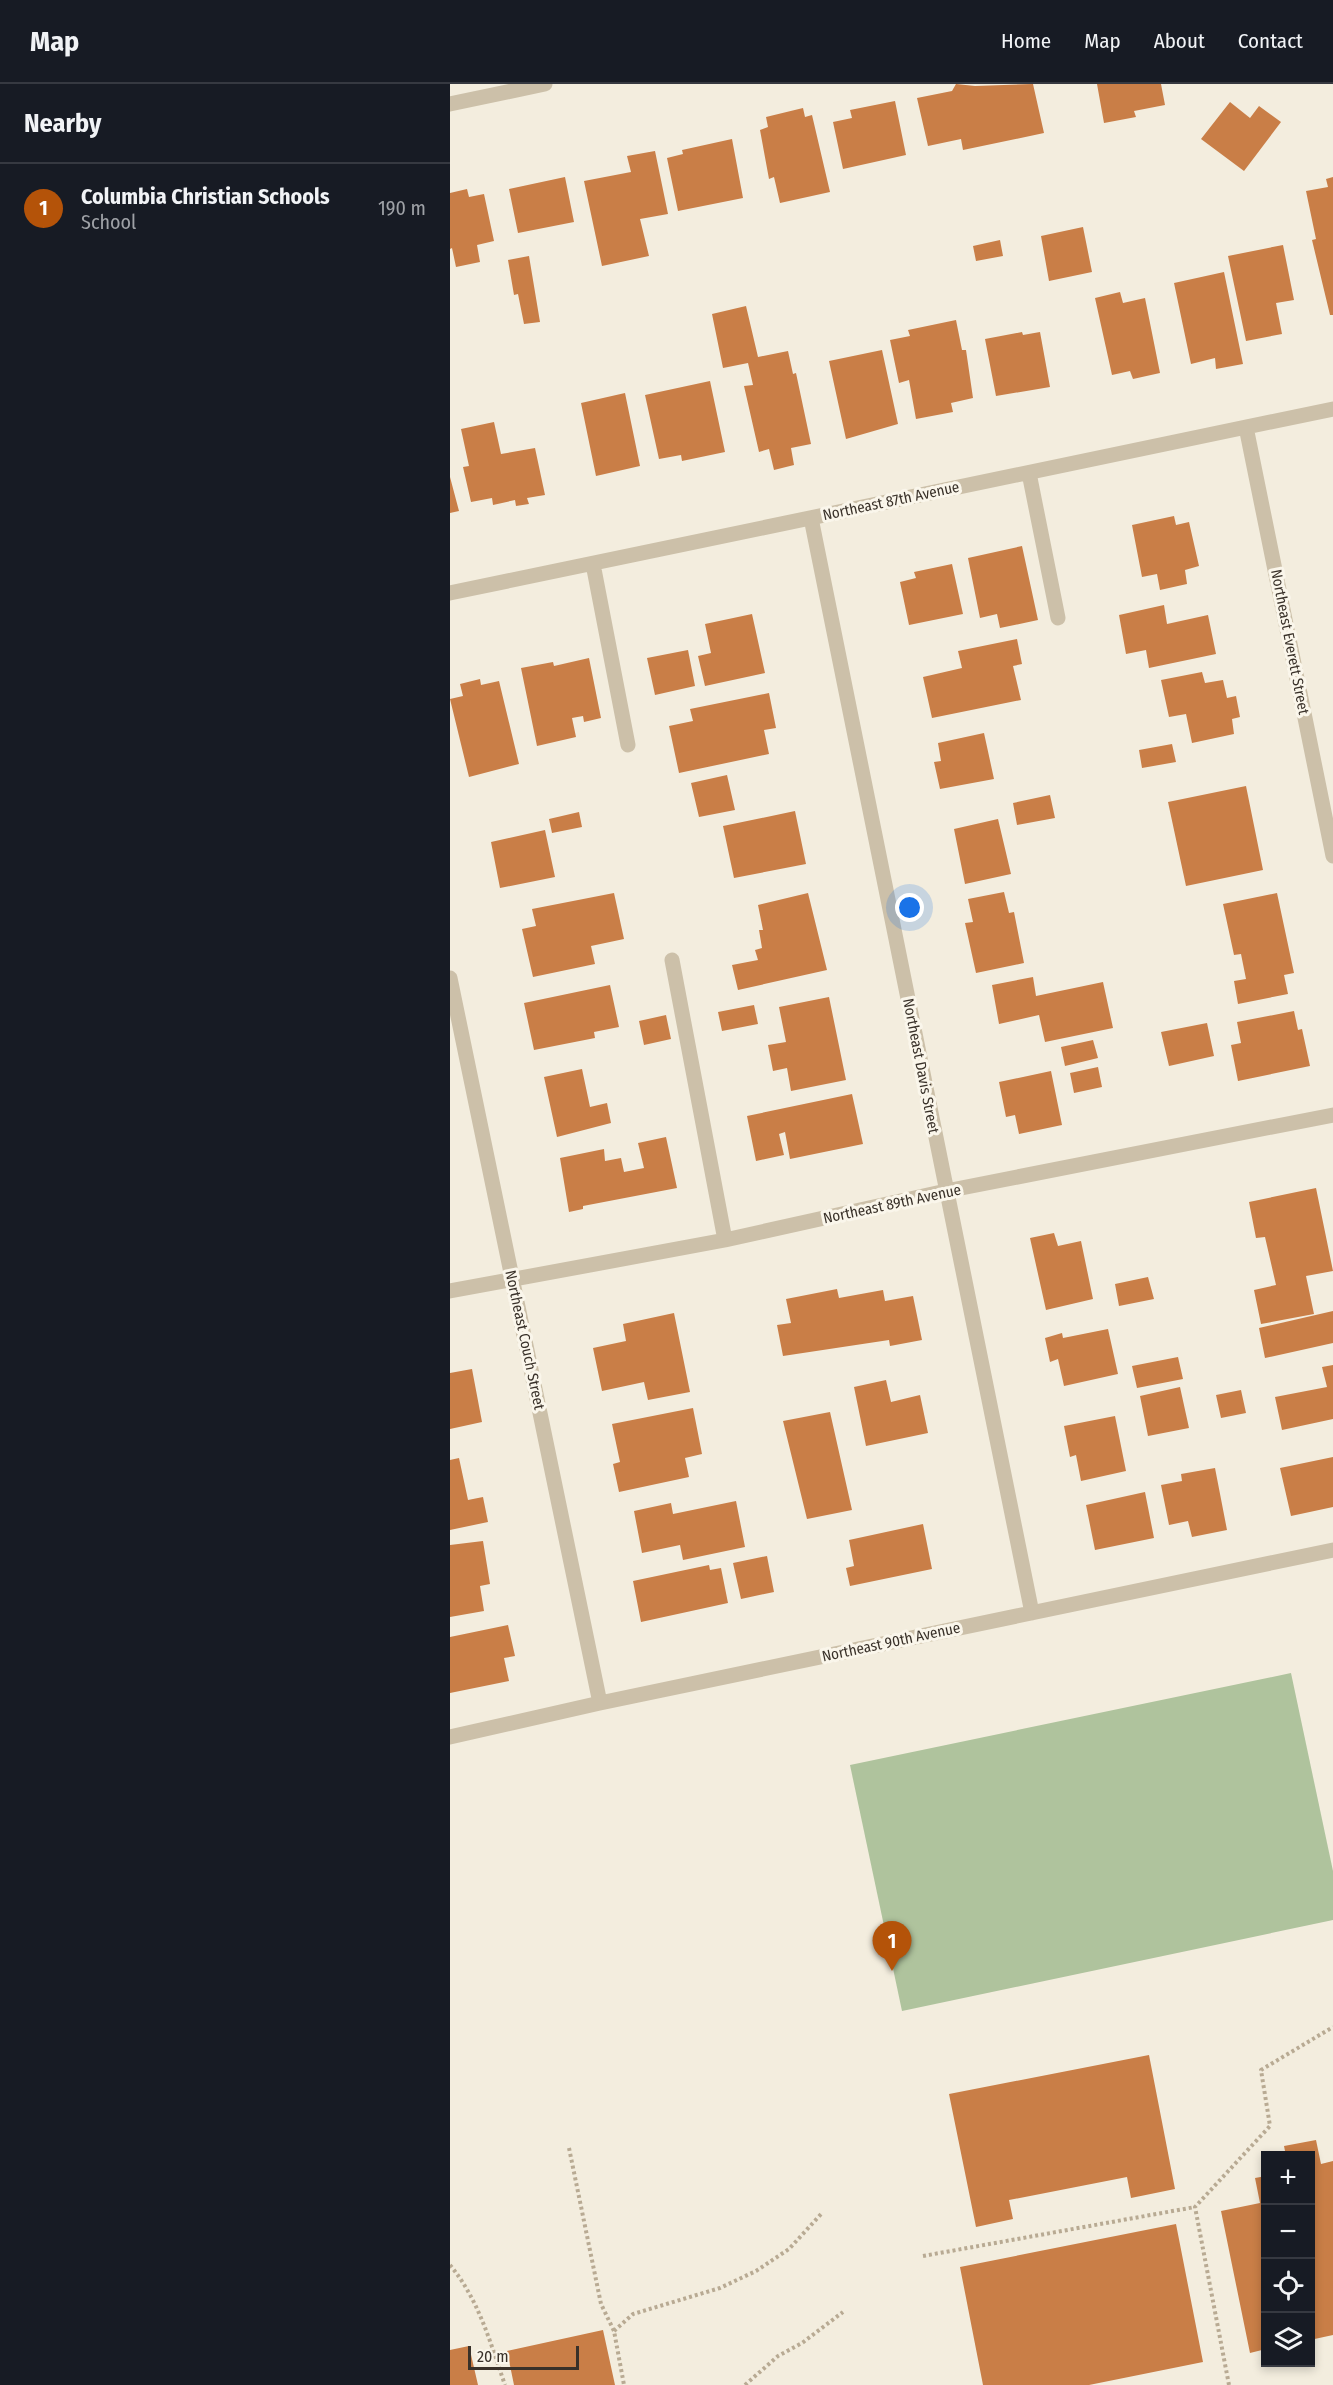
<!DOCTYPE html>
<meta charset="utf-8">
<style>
:root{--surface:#171b24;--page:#20242c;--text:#f1f3f6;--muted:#9ea1a6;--line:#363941;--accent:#b45309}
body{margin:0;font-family:"Fira Sans Condensed",sans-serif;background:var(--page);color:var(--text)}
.controls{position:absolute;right:18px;bottom:18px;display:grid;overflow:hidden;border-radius:0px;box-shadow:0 3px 9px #0003}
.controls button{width:54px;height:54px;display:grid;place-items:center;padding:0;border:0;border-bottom:2px solid var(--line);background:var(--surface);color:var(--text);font:30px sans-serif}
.scale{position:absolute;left:18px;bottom:15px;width:111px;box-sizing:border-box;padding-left:6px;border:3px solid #393129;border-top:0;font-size:16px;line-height:21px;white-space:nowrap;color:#393129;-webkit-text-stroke:4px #faf6eb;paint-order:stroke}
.you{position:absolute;left:460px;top:824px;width:21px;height:21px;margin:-15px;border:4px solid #fff;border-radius:50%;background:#1a73e8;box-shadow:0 0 0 9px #1a73e833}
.badge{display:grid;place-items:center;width:39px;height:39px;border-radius:50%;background:var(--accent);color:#fff;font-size:20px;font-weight:700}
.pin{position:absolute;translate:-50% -50px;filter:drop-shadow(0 2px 3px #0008)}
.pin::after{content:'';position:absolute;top:32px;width:21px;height:18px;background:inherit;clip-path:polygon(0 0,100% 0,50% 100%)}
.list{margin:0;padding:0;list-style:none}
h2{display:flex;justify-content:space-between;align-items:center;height:78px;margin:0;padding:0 24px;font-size:26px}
h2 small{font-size:20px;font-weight:400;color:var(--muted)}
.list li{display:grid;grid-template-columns:39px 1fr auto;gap:18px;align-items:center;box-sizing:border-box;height:90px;padding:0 24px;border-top:2px solid var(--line)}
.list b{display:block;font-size:22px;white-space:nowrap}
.list p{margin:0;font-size:20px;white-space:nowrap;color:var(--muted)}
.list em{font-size:20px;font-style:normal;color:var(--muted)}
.icon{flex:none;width:33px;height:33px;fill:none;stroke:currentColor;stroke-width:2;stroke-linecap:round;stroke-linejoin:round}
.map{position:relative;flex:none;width:883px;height:2301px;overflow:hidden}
header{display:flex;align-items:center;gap:36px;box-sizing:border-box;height:84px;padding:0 30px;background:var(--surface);border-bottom:2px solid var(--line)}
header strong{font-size:28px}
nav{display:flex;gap:33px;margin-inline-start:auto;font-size:21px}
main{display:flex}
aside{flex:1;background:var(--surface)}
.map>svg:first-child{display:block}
</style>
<header>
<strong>Map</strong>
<nav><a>Home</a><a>Map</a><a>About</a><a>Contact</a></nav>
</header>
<main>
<aside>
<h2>Nearby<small></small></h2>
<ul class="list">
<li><span class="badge">1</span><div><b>Columbia Christian Schools</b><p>School</p></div><em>190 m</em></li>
</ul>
</aside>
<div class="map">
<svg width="883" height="2301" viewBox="0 0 883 2301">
<rect width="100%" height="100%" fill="#f3edde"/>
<path fill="#afc39d" d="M841,1589L883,1787V1836L452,1927L400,1681Z"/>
<path fill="#c97e47" d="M506,0L525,2L583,0L594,49L513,66L511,55L478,62L467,14L502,7Z
M647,0H711L715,21L684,27L686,33L654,39Z
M445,17L456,71L393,85L383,38L402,34L400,26Z
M780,18L800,34L809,22L831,38L794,87L751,55Z
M353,24L355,33L362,31L380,108L330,119L324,93L319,95L310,46L318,43L316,33Z
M282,55L293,114L228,127L217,74L233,70L232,66Z
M205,67L218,130L190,135L199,172L152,182L134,97L181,88L177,72Z
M115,93L124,138L68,149L59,105Z
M883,93V231H880L862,156L866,155L856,107L878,103L876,95Z
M17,105L19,113L34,110L44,157L27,161L30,178L6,183L2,164L0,165V109Z
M633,143L642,188L599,197L591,152Z
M550,156L553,172L526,177L523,162Z
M833,161L844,216L826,219L832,250L796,257L778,172Z
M79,172L90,238L74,240L68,210L64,211L58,176Z
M774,188L793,280L766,285L765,274L741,280L724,199Z
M670,208L673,219L695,214L710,289L683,295L680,287L662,291L645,214Z
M296,222L308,273L338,267L343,290L346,289L361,360L341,364L344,381L324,386L319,365L309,368L294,302L303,301L298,279L273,284L262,230Z
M506,236L512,266H516L523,314L501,319L503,328L466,335L459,296L449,299L440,256L460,252L458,246Z
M572,248L573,251L590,248L600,303L546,312L535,255Z
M432,266L448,340L396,355L379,277Z
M260,297L275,368L232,377L231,371L209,375L195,311Z
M175,309L190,382L146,392L131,319Z
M44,338L51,370L85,364L95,411L77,414L79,420L66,422L65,416L43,421L42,414L21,418L13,383L19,382L11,345Z
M0,393L9,427L0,429Z
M724,432L726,441L739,438L749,482L735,486L737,500L710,506L707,490L692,493L682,441Z
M572,462L588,536L550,544L547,530L530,534L518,474Z
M502,480L513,530L459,541L450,498L466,494L464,488Z
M714,521L717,540L758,531L766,570L699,584L696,566L676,570L669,531Z
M302,530L315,589L255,602L248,572L261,569L255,540Z
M567,555L572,580L563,582L571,616L482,634L473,593L512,584L508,567Z
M238,566L245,602L205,611L197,574Z
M139,574L151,634L134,638L133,632L122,634L126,653L87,662L71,584L103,578L104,582Z
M752,588L755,599L773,596L777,614L786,612L790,633L782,635L784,650L742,659L736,630L719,633L711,596Z
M30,595L31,601L49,597L69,680L19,693L0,615L13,612L10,600Z
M319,609L326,644L314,646L319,670L229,689L219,642L243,637L240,625Z
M534,649L544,695L490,705L484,678L491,677L488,659Z
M722,660L726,678L692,684L689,666Z
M277,691L285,726L249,733L241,699Z
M796,702L813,786L736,802L718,718Z
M600,711L605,734L567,741L563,719Z
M345,727L356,780L284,794L273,742Z
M129,728L132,743L102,749L99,735Z
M548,735L561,790L515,800L504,745Z
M95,746L105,793L50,804L41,758Z
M554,808L559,829L564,828L574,879L526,889L515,839L523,838L518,815Z
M164,809L174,855L141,862L145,880L83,893L72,845L86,842L82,825Z
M358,809L377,886L288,906L282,881L308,876L305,866L312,864L309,846H313L308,821Z
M827,809L844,889L834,891L838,910L788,920L784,897L796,895L791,870L784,871L773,820Z
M583,893L586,912L653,898L663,944L595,958L589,931L549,940L542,901Z
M160,901L169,943L144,948L145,954L84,966L74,919Z
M379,913L396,996L341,1007L337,984L323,987L318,961L336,958L329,923Z
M304,921L308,940L272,947L268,928Z
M844,927L848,946L852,945L860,982L788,997L781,961L791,959L787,938Z
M216,931L221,955L194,961L189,937Z
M757,939L764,972L719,982L711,948Z
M643,956L648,974L615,982L611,963Z
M648,983L652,1003L624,1009L620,989Z
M132,985L140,1023L157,1019L161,1039L107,1053L94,993Z
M601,987L612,1041L569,1050L565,1031L556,1033L549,998Z
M402,1010L413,1060L340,1075L335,1048L329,1050L334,1071L306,1077L297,1032Z
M216,1053L227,1104L133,1122V1125L119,1128L110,1074L154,1065L155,1077L171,1074L174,1088L194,1084L188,1059Z
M866,1104L883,1187L856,1192L864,1230L811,1240L804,1206L826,1201L815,1153L806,1154L799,1118Z
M604,1149L608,1162L631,1157L643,1215L596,1226L580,1154Z
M698,1193L704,1215L669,1222L665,1200Z
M387,1205L389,1214L433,1206L435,1217L463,1212L472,1256L440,1262L439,1256L333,1272L327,1241L341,1239L336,1215Z
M883,1227V1259L815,1274L809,1244Z
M224,1229L240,1308L198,1316L194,1298L152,1307L143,1264L176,1257L173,1240Z
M658,1245L668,1290L614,1302L608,1275L600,1278L595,1254L612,1249L613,1254Z
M728,1273L733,1295L687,1304L682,1282Z
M883,1281V1335L832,1346L825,1313L877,1303L872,1283Z
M22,1285L32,1338L0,1345V1289Z
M436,1296L441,1318L470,1311L478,1349L416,1362L404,1303Z
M730,1303L739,1344L698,1352L690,1312Z
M791,1306L796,1329L771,1334L766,1311Z
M243,1324L252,1370L235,1374L239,1393L169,1408L163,1380L170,1378L162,1340Z
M380,1328L402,1426L357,1435L333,1337Z
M665,1332L676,1387L631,1397L626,1371L620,1373L614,1342Z
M883,1373V1423L841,1432L830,1384Z
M9,1374L18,1416L33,1413L38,1438L0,1446V1376Z
M765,1384L777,1446L742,1453L738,1437L719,1441L711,1401L732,1397L731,1390Z
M695,1408L704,1454L645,1466L636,1421Z
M286,1417L295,1463L233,1476L230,1461L192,1469L184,1427L221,1419L223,1430Z
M473,1440L482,1485L400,1502L396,1484L404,1482L399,1456Z
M33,1457L40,1500L30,1502L34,1527L0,1533V1461Z
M317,1472L324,1508L291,1515L283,1479Z
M259,1481L260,1486L271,1484L278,1519L191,1538L183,1497Z
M58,1541L65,1572L54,1574L59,1597L0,1609V1553Z
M699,1971L725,2105L681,2114L677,2093L559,2116L563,2135L526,2143L499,2010Z
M866,2056L871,2080L883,2077V2251L860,2256V2072H836L834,2062Z
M816,2092V2265L800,2269L771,2127L810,2119L805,2094Z
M726,2140L753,2278L639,2301H533L510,2183Z
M153,2246L165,2301H64L57,2267Z
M19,2262L28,2301H0V2266Z"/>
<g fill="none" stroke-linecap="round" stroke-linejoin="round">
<path stroke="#b8aa93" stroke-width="4" stroke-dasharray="3 3" stroke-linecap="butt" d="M119,2064L151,2220L164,2247L174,2301
M473,2172L745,2123
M0,2181C29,2216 40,2258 55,2301
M164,2247L183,2230L270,2204L306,2187L339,2165L373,2128
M295,2301L328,2272L352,2259L393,2228
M779,2301L745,2123L820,2042L811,1986L883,1943"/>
<path stroke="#ccc0a9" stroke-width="15" d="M0,20L95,0
M796,343L883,772
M579,389L608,534
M361,434L582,1529
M143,480L178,661
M0,509L883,325
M222,876L275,1156
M0,894L150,1619
M0,1207L275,1156L496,1107L883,1031
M0,1653L150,1619L883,1466"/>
</g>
<g text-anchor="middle" stroke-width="6" stroke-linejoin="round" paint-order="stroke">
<g font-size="15" fill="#393129" stroke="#faf6eb">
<text transform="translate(441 417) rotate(-12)" y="5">Northeast 87th Avenue</text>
<text transform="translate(840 558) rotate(79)" y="5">Northeast Everett Street</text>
<text transform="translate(471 982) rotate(79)" y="5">Northeast Davis Street</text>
<text transform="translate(442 1120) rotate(-12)" y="5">Northeast 89th Avenue</text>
<text transform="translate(75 1256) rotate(78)" y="5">Northeast Couch Street</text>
<text transform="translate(441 1558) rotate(-12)" y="5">Northeast 90th Avenue</text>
</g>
</g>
</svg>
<div class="controls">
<button>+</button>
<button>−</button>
<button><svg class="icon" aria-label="locate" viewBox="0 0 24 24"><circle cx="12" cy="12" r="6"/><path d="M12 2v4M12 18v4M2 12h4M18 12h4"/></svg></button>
<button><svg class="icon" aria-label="layers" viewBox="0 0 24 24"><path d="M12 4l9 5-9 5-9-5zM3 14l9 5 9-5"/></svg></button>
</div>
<div class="scale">20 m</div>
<div class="you"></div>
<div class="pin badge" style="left:442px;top:1887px">1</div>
</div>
</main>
